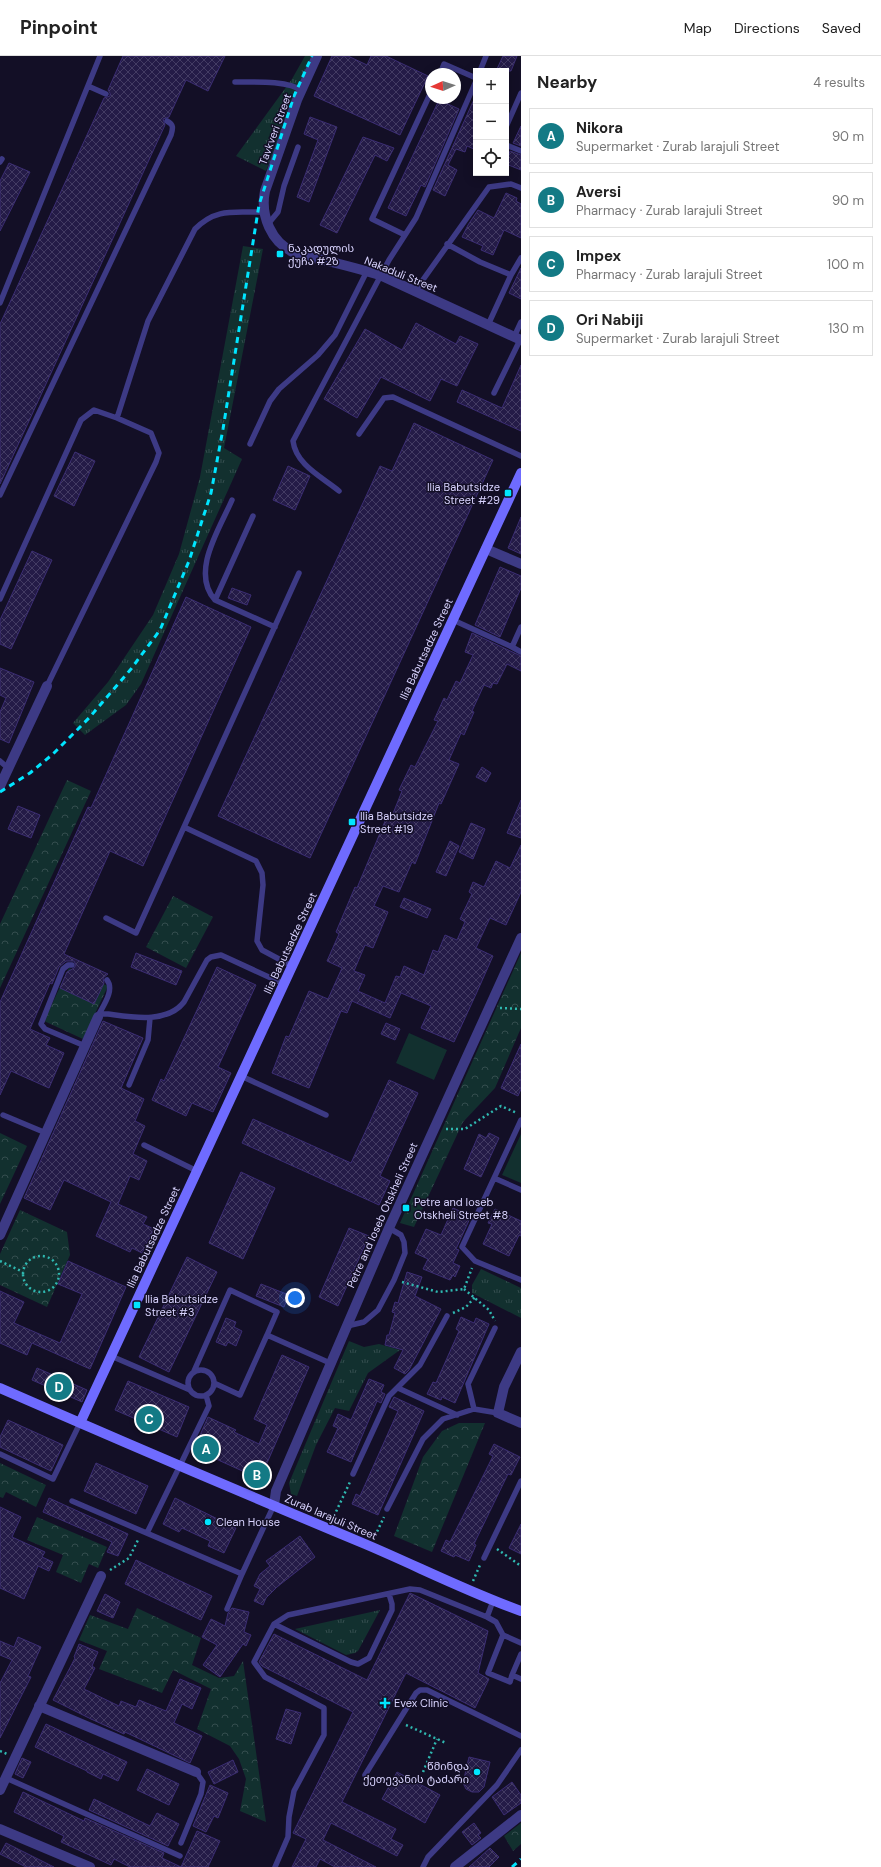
<!DOCTYPE html>
<meta charset="utf-8">
<style>
:root{--surface:#fff;--page:#f2f2f2;--text:#222;--muted:#767676;--line:#e0e0e0;--accent:#137a85}
body{margin:0;font-family:"DM Sans","Noto Sans Georgian",sans-serif;background:var(--page);color:var(--text)}
.controls{position:absolute;right:12px;top:12px;display:grid;overflow:hidden;border-radius:0px;box-shadow:0 2px 10px #0003}
.controls button{width:36px;height:36px;display:grid;place-items:center;padding:0;border:0;border-bottom:1px solid var(--line);background:var(--surface);color:var(--text);font:20px sans-serif}
.compass{position:absolute;left:425px;top:12px;width:36px;height:36px;border-radius:50%;background:var(--surface);box-shadow:0 2px 10px #0003;rotate:267deg}
.you{position:absolute;left:295px;top:1242px;width:14px;height:14px;margin:-10px;border:3px solid #fff;border-radius:50%;background:#1a73e8;box-shadow:0 0 0 6px #1a73e833}
.badge{display:grid;place-items:center;width:26px;height:26px;border-radius:50%;background:var(--accent);color:#fff;font-size:13px;font-weight:700}
.pin{position:absolute;translate:-50% -50%;border:2px solid #fff;box-shadow:0 1px 4px #0006}
.list{margin:0;padding:0;list-style:none}
h2{display:flex;justify-content:space-between;align-items:center;height:52px;margin:0;padding:0 16px;font-size:17px}
h2 small{font-size:13px;font-weight:400;color:var(--muted)}
.list li{display:grid;grid-template-columns:26px 1fr auto;gap:12px;align-items:center;box-sizing:border-box;height:56px;margin:0 8px 8px;padding:0 8px;border:1px solid var(--line);border-radius:0px}
.list b{display:block;font-size:15px;white-space:nowrap}
.list p{margin:0;font-size:13px;white-space:nowrap;color:var(--muted)}
.list em{font-size:13px;font-style:normal;color:var(--muted)}
.icon{flex:none;width:22px;height:22px;fill:none;stroke:currentColor;stroke-width:2;stroke-linecap:round;stroke-linejoin:round}
.map{position:relative;flex:none;width:521px;height:1811px;overflow:hidden}
header{display:flex;align-items:center;gap:24px;box-sizing:border-box;height:56px;padding:0 20px;background:var(--surface);border-bottom:1px solid var(--line)}
header strong{font-size:19px}
nav{display:flex;gap:22px;margin-inline-start:auto;font-size:14px}
main{display:flex}
aside{flex:1;background:var(--surface)}
.map>svg:first-child{display:block}
</style>
<header>
<strong>Pinpoint</strong>
<nav><a>Map</a><a>Directions</a><a>Saved</a></nav>
</header>
<main>
<div class="map">
<svg width="521" height="1811" viewBox="0 0 521 1811">
<defs>
<pattern id="grass-tufts" width="24" height="20" patternUnits="userSpaceOnUse"><rect width="24" height="20" fill="#12302f"/><path d="M3 7l-1-3M5 7V3M7 7l1-3M15 17l-1-3M17 17v-4M19 17l1-3" fill="none" stroke="#344d4e"/></pattern>
<pattern id="forest-crowns" width="20" height="18" patternUnits="userSpaceOnUse"><rect width="20" height="18" fill="#12302f"/><path d="M2 6a3 3 0 1 1 6 0M12 15a3 3 0 1 1 6 0" fill="none" stroke="#344d4e"/></pattern>
<pattern id="building-cross-hatch" width="8" height="8" patternUnits="userSpaceOnUse"><rect width="8" height="8" fill="#241b47"/><path d="M0 0l8 8M0 8l8-8" fill="none" stroke="#433b63"/></pattern>
</defs>
<rect width="100%" height="100%" fill="#130f26"/>
<path fill="url(#grass-tufts)" d="M305,0H314L266,115L236,100L292,23Z
M243,190L263,193L224,392L242,403L141,628L126,649L85,679L73,667L108,626L153,559L179,498L200,421Z
M481,1213L521,1232V1262L472,1237V1229Z
M349,1285L364,1291L379,1288L400,1294L368,1317L349,1355L335,1352L316,1389L297,1440L291,1438L289,1427Z
M380,1554L358,1595L355,1597L346,1599L295,1573Z"/>
<path fill="url(#forest-crowns)" d="M67,724L91,735L0,932V868Z
M173,840L213,861L186,912L146,891Z
M521,897V972L495,1032L463,1066L414,1171L400,1167Z
M69,912L108,930L83,983L44,965Z
M0,1077L27,1090L0,1148Z
M20,1154L67,1176L70,1199L47,1251L0,1229V1198Z
M459,1367H485L432,1496L394,1480L423,1401L442,1375Z
M0,1407L46,1429L36,1451L6,1436L3,1442L0,1441Z
M37,1461L107,1491L98,1512L89,1508L81,1527L56,1516L63,1499L27,1484Z
M137,1552L201,1582L192,1609L219,1622L234,1620L243,1605L266,1766L240,1755L246,1723L239,1703L230,1690L197,1673L211,1633L173,1614L162,1637L99,1613L107,1595L79,1584L90,1559L128,1573Z
M521,1767V1788L513,1795L504,1780Z"/>
<path fill="#12302f" d="M409,977L447,994L434,1024L396,1007Z
M521,1078V1127L502,1119Z"/>
<path fill="url(#building-cross-hatch)" stroke="#3b2d73" d="M123,0H225L208,35L186,24L169,61L163,63L165,69L0,428V268L104,42L110,40V37L108,34Z
M332,0H348L367,9L371,0H386L428,20L400,79L314,40Z
M503,0H517L511,15H496Z
M476,39V94L467,90L465,96L456,93L448,109L457,114L445,140L433,134Z
M439,44L459,53L425,131L421,129L406,160L388,152Z
M310,61L337,71L309,146L297,141L318,84L304,78Z
M521,70V90L513,87Z
M363,81L394,92L387,105L375,99L337,177L320,169Z
M510,95L521,99V114L506,108Z
M9,107L30,116L0,175V125Z
M506,137L517,142L516,145L521,148V182L504,174L493,199L481,194L483,190L462,181L468,169L478,154L494,162Z
M521,212V243L509,237Z
M416,267L456,288L460,280L478,288L457,330L441,323L430,345L381,321L357,362L324,343L365,273L402,294Z
M521,309V375L457,346L462,334L502,352Z
M414,367L493,404L310,802L218,760L380,410L392,415Z
M75,396L95,405L74,450L54,440Z
M288,410L310,420L295,454L273,444Z
M521,461V498L508,492Z
M32,495L52,504L11,593L0,588V564Z
M500,511L521,520V532L500,581L475,569Z
M232,532L251,539L247,549L228,542Z
M186,541L251,571L143,810L110,795L64,898L108,918L103,922L104,927L94,948L60,932L67,916L74,912L76,909L74,905H66L59,911L52,928L50,927L30,973L50,982L46,989L64,997L49,1032L11,1015L0,1039V946L88,751L91,752Z
M472,577L521,600V615L507,608L497,628L493,627L491,632L484,629L472,655L474,656L464,679L461,677L449,704L459,708L441,748L439,747L415,808L412,806L399,836L383,830L374,850L388,856L373,892L365,889L354,915L365,919L358,935L385,947L396,920L400,921L404,910L424,919L433,894L438,896L445,879L457,884L465,866L460,863L472,838L469,836L473,826L484,831L496,805L510,812L521,789V836L506,869L490,862L476,892L493,900L477,936L454,986L421,972L431,950L401,937L390,962L352,945L347,957L341,955L309,1032L272,1017L286,980L289,981L309,935L328,943L342,912L327,905L339,878L336,876L355,831L357,832L388,758L392,760L402,735L399,734L411,709L415,711L438,665L434,664L444,642L447,644L456,625L460,627L473,599L465,596Z
M0,612L34,626L9,687L0,683V656L6,642L0,639Z
M482,711L491,717L486,726L476,721Z
M521,744V782L507,777Z
M18,750L40,759L31,782L8,773Z
M471,767L485,773L473,803L459,796Z
M450,785L459,790L446,820L436,816Z
M404,842L431,853L427,862L400,851Z
M136,897L182,915L176,929L131,911Z
M217,911L256,929L218,1011L231,1017L213,1056L192,1047L186,1060L152,1044L161,1023L164,1025Z
M103,965L143,982L121,1032L144,1043L135,1065L145,1070L133,1098L147,1105L139,1124L130,1120L118,1148L147,1161L143,1168L154,1173L142,1197L132,1192L130,1196L96,1180L111,1146L64,1124L50,1154L24,1142Z
M386,967L400,973L395,984L381,978Z
M521,988V1033L518,1040L501,1032Z
M389,1024L418,1037L380,1120L390,1125L379,1149L242,1087L253,1063L351,1107Z
M489,1077L499,1082L481,1121L464,1113L479,1078L486,1082Z
M241,1116L275,1132L243,1203L209,1187Z
M453,1152L471,1160L456,1193L459,1194L453,1207L460,1210L455,1221L453,1219L450,1224L423,1213L428,1203L415,1197L426,1173L441,1179Z
M495,1153L521,1165V1180L519,1179L509,1200L483,1188L492,1168L488,1167Z
M349,1172L369,1180L338,1250L319,1241Z
M187,1201L217,1216L169,1316L139,1301Z
M68,1205L126,1231L90,1313L32,1287L27,1299L0,1287V1235L24,1246L14,1267L60,1287L82,1238L58,1228Z
M407,1216L422,1221L415,1240L441,1253L409,1314L405,1318L394,1312L403,1294L385,1289L387,1279H389L395,1257L392,1256L395,1246L398,1247Z
M261,1228L289,1239L284,1251L256,1240Z
M461,1261L474,1267L476,1262L489,1268L455,1347L442,1341L441,1344L427,1338L433,1326L436,1327L459,1275L456,1273Z
M226,1262L236,1266L234,1271L242,1275L236,1290L228,1286L226,1290L216,1286Z
M282,1299L309,1311L260,1423L194,1393L208,1361L236,1374L234,1376L259,1388L267,1369L254,1363Z
M37,1312L87,1334L82,1346L32,1324Z
M369,1323L384,1329L381,1336L385,1338L381,1347L377,1345L351,1406L327,1396L338,1372L333,1370L338,1358L351,1364Z
M128,1325L189,1351L177,1381L115,1354Z
M394,1341L424,1355L378,1459L352,1448L356,1438L360,1440L398,1355L389,1351Z
M8,1364L63,1389L51,1415L0,1391V1381Z
M494,1388L520,1401L511,1419L508,1418L474,1488L476,1489L469,1505L455,1499L454,1501L441,1495L446,1484L450,1486L493,1400L489,1398Z
M96,1407L148,1430L136,1458L84,1435Z
M49,1442L128,1478L118,1500L107,1496L112,1486L43,1456Z
M175,1442L236,1472L224,1497L208,1490L210,1485L182,1472L179,1476L163,1468Z
M0,1451L21,1461L12,1481L45,1496L42,1501L53,1506L49,1515L38,1510L24,1543L0,1532Z
M521,1468V1498L509,1492Z
M300,1480L315,1501L277,1531L266,1542L263,1549L254,1545L260,1533L254,1530L260,1518L270,1510L266,1505Z
M136,1504L212,1540L201,1564L125,1528Z
M410,1537L488,1575L478,1617L489,1623L475,1652L406,1617L342,1746L396,1773L391,1783L403,1789L397,1800L331,1767L323,1784L376,1811H335L320,1803L316,1811H292L306,1783L293,1777L353,1656L262,1610L259,1606L274,1578L367,1624Z
M105,1538L120,1546L113,1562L97,1555Z
M232,1552L249,1556L244,1576L251,1579L246,1590L243,1588L220,1621L203,1609L217,1589L202,1581L211,1563L225,1570L228,1557Z
M18,1581L41,1591L28,1620L31,1621L0,1682V1627L12,1604L0,1599V1585L14,1591Z
M79,1588L98,1596L92,1610L95,1612L84,1633L119,1650L121,1645L136,1651L139,1644L166,1655L180,1623L201,1632L192,1653L182,1648L174,1667L202,1680L190,1707L125,1676L124,1678L91,1663L53,1644L75,1602L74,1601Z
M286,1653L301,1657L291,1688L276,1683Z
M46,1668L127,1706L118,1725L103,1718L101,1723L87,1716V1715L35,1691Z
M469,1701L490,1706L484,1731L479,1736H472L466,1733L463,1727Z
M22,1702L31,1706L23,1722L15,1718Z
M233,1704L238,1716L214,1728L208,1716Z
M147,1713L179,1728L169,1749L137,1734Z
M397,1716L440,1739L425,1767L382,1743Z
M512,1726L521,1739V1747L504,1759L492,1741Z
M210,1729L228,1737L218,1762L214,1760L206,1776L193,1770Z
M23,1736L84,1765L85,1762L164,1797L162,1802L181,1811L197,1775L220,1785L208,1811H130L114,1803L111,1809L61,1786L64,1780L14,1756Z
M94,1743L150,1770L157,1757L179,1768L168,1790L89,1754Z
M474,1767L481,1777L478,1779L481,1782L472,1789L462,1776Z
M6,1787L54,1811H26L0,1798Z
M490,1792L499,1801L489,1811H469Z"/>
<g fill="none" stroke-linecap="round" stroke-linejoin="round">
<path stroke="#2fb8b0" stroke-width="2.5" stroke-dasharray="2 3" stroke-linecap="butt" d="M500,952L521,953
M446,1073H465L501,1050L517,1057
M23 1218a18 18 0 1 1 36 0a18 18 0 1 1-36 0Z
M0,1205L23,1216
M402,1226L438,1236L464,1233L472,1212
M464,1233L489,1254L495,1265
M453,1257L466,1251L475,1241
M334,1460L350,1426
M375,1480L384,1461
M497,1493L521,1510
M110,1514L129,1502L139,1482
M473,1525L480,1509
M406,1669L446,1687
M0,1695L7,1698
M423,1716L437,1683"/>
<path stroke="#3d3a85" stroke-width="5.5" d="M480,15L486,0
M440,18L444,8L476,22
M235,26C252,26 289,24 302,35
M88,30L106,38
M506,71L521,37
M506,89L521,95
M0,106L2,103
M268,168L278,156L284,130L298,91
M405,179L372,163L431,36
M447,188L480,206L511,219L521,202
M415,235L489,131L511,128L521,132
M0,247L100,0
M488,269L511,219
M514,281L521,266
M494,337L520,284
M117,362L148,265L195,173C217,151 235,157 263,156
M359,378L384,342L393,341L521,400
M250,388L270,345L279,333L318,299L335,279L367,215
M339,435C322,421 296,409 293,385L389,204L416,162L476,25
M0,439L171,79C173,72 174,69 167,65
M232,444C220,472 190,516 215,544L275,571
M0,543L81,364L94,354L117,362L151,377L159,397L156,406L47,630
M215,544L253,460
M453,564L512,591L521,571
M512,591L521,596
M0,705L8,712
M184,771L256,805L262,817L263,829L257,885L262,894L292,910
M106,862L136,877L299,517
M72,909H68L63,913L41,968L45,973L85,990
M98,960C103,950 115,934 107,924
M98,961L102,958H108C131,961 167,968 184,946L207,904L211,901L221,899L284,928
M241,1020L326,1059
M129,1029L148,984L150,962
M3,1059L46,1077
M521,1064L462,1191L475,1205L521,1224
M144,1089L197,1115
M494,1122L521,1134
M347,1270L364,1266L378,1254L394,1224L405,1197L404,1186L401,1179L389,1172
M111,1300L190,1334
M188 1327a13 13 0 1 1 26 0a13 13 0 1 1-26 0Z
M194,1315L230,1234L277,1256L267,1279L330,1307
M214,1327L240,1339L267,1279
M398,1332L457,1359
M474,1353L468,1328L495,1272
M0,1398L53,1423L80,1367
M353,1418L389,1340L420,1309L447,1260
M72,1445L242,1518L274,1449
M387,1453L423,1383L443,1363L474,1353L498,1357
M147,1477L209,1350L206,1339
M484,1502L521,1425
M227,1553L242,1518
M487,1561L496,1566L503,1579L521,1587
M274,1568L351,1606L358,1608L369,1602L392,1554V1548L389,1538
M503,1579L488,1617L510,1626L512,1619
M521,1598L512,1619L521,1623
M365,1719L416,1637L420,1634H427L521,1680
M6,1722L180,1800
M181,1787L201,1738L203,1726L196,1716
M275,1811L288,1781L289,1761L294,1735L324,1679V1652L265,1621L254,1606L274,1568L288,1559L410,1533L420,1534L487,1561L493,1545
M423,1811L428,1801L497,1729L521,1694"/>
<path stroke="#3d3a85" stroke-width="10" d="M317,0L297,44L265,135C260,159 271,187 295,197C302,200 311,201 319,203C340,208 361,213 382,220L521,284
M486,493L521,508
M0,730L47,630
M0,1179L98,961
M521,1296L504,1331L498,1357L521,1367
M274,1449L276,1435L389,1172L521,882
M39,1650L196,1716
M0,1734L101,1520
M0,1773L90,1811
M455,1811L521,1759"/>
<path stroke="#6f6bff" stroke-width="10" d="M0,1332C121,1385 243,1437 365,1488C417,1510 468,1536 521,1555
M80,1367L521,417"/>
<path stroke="#00e5ff" stroke-width="3" stroke-dasharray="6 5" stroke-linecap="butt" d="M0,736L30,717L53,698L89,662L131,613L160,574L189,505L211,437L223,373L259,149L294,40L312,0
M512,1811L521,1803"/>
</g>
<g fill="#00e5ff" stroke="#130f26" stroke-width="1.5">
<rect x="276" y="194" width="8" height="8" rx="2"/>
<rect x="504" y="433" width="8" height="8" rx="2"/>
<rect x="348" y="762" width="8" height="8" rx="2"/>
<rect x="402" y="1148" width="8" height="8" rx="2"/>
<rect x="133" y="1245" width="8" height="8" rx="2"/>
<circle cx="208" cy="1466" r="4"/>
<path d="M383 1641h4v4h4v4h-4v4h-4v-4h-4v-4h4z"/>
<circle cx="477" cy="1716" r="4"/>
</g>
<g text-anchor="middle" stroke-width="3" stroke-linejoin="round" paint-order="stroke">
<g font-size="11" fill="#d9d4ff" stroke="#130f26">
<text transform="translate(275 73) rotate(-70)" y="4">Tavkveri Street</text>
<text transform="translate(401 218) rotate(22)" y="4">Nakaduli Street</text>
<text transform="translate(426 593) rotate(-65)" y="4">Ilia Babutsadze Street</text>
<text transform="translate(290 887) rotate(-65)" y="4">Ilia Babutsadze Street</text>
<text transform="translate(382 1159) rotate(-66)" y="4">Petre and Ioseb Otskheli Street</text>
<text transform="translate(153 1181) rotate(-65)" y="4">Ilia Babutsadze Street</text>
<text transform="translate(331 1461) rotate(23)" y="4">Zurab Iarajuli Street</text>
</g>
<g font-size="11" fill="#d9d4ff" stroke="#130f26" text-anchor="start">
<text x="288" y="196">ნაკადულის<tspan x="288" dy="13">ქუჩა #2ზ</tspan></text>
<text x="500" y="435" text-anchor="end">Ilia Babutsidze<tspan x="500" dy="13">Street #29</tspan></text>
<text x="360" y="764">Ilia Babutsidze<tspan x="360" dy="13">Street #19</tspan></text>
<text x="414" y="1150">Petre and Ioseb<tspan x="414" dy="13">Otskheli Street #8</tspan></text>
<text x="145" y="1247">Ilia Babutsidze<tspan x="145" dy="13">Street #3</tspan></text>
<text x="216" y="1470">Clean House</text>
<text x="394" y="1651">Evex Clinic</text>
<text x="469" y="1714" text-anchor="end">წმინდა<tspan x="469" dy="13">ქეთევანის ტაძარი</tspan></text>
</g>
</g>
</svg>
<div class="controls">
<button>+</button>
<button>−</button>
<button><svg class="icon" aria-label="locate" viewBox="0 0 24 24"><circle cx="12" cy="12" r="6"/><path d="M12 2v4M12 18v4M2 12h4M18 12h4"/></svg></button>
</div>
<svg class="compass" viewBox="-18 -18 36 36"><path d="M0-13l5 13h-10z" fill="#e53935"/><path d="M0 13l5-13h-10z" fill="#767676"/></svg>
<div class="you"></div>
<div class="pin badge" style="left:206px;top:1393px">A</div>
<div class="pin badge" style="left:257px;top:1419px">B</div>
<div class="pin badge" style="left:149px;top:1363px">C</div>
<div class="pin badge" style="left:59px;top:1331px">D</div>
</div>
<aside>
<h2>Nearby<small>4 results</small></h2>
<ul class="list">
<li><span class="badge">A</span><div><b>Nikora</b><p>Supermarket · Zurab Iarajuli Street</p></div><em>90 m</em></li>
<li><span class="badge">B</span><div><b>Aversi</b><p>Pharmacy · Zurab Iarajuli Street</p></div><em>90 m</em></li>
<li><span class="badge">C</span><div><b>Impex</b><p>Pharmacy · Zurab Iarajuli Street</p></div><em>100 m</em></li>
<li><span class="badge">D</span><div><b>Ori Nabiji</b><p>Supermarket · Zurab Iarajuli Street</p></div><em>130 m</em></li>
</ul>
</aside>
</main>
